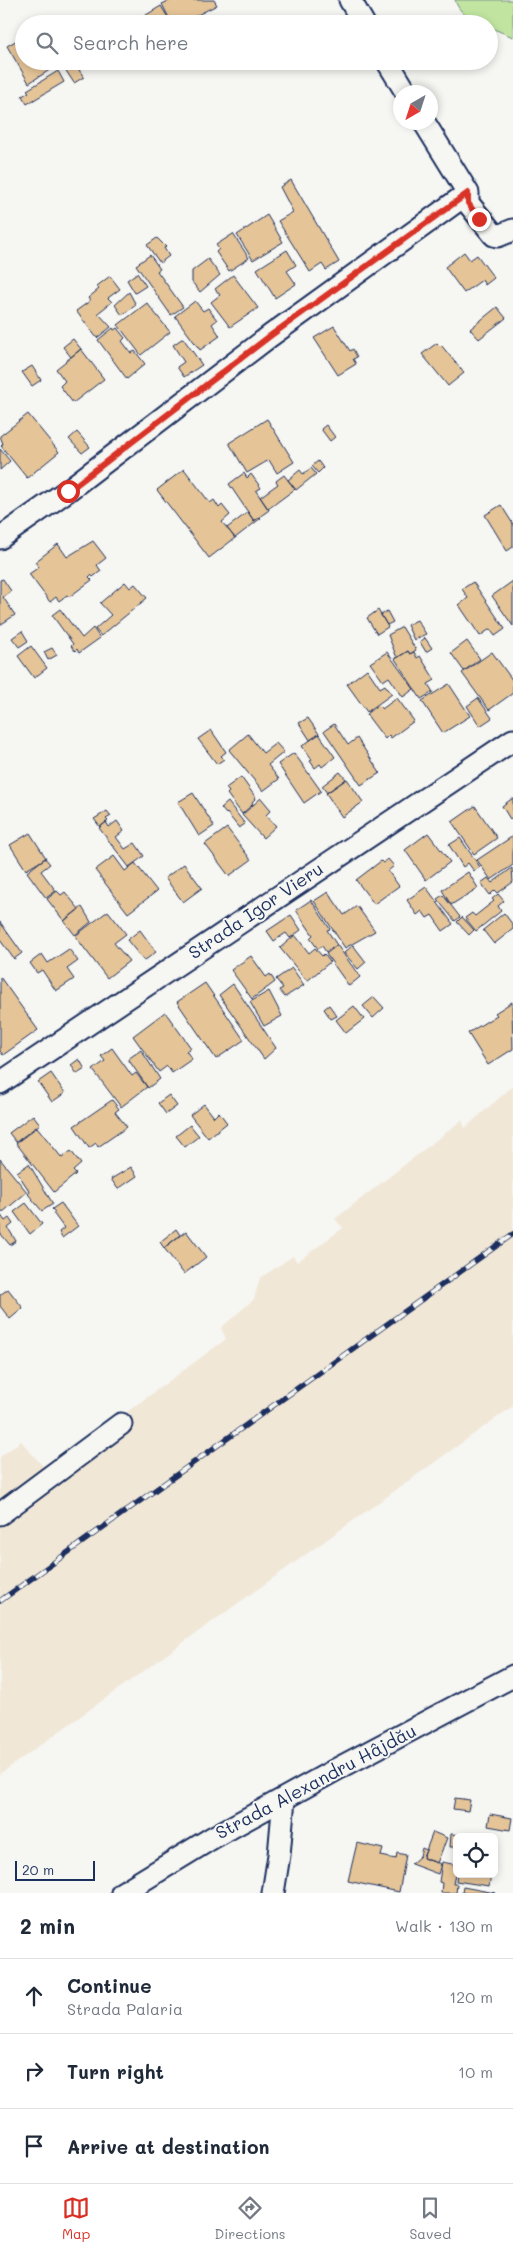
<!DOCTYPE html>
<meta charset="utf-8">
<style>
:root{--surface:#fff;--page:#f6f6f7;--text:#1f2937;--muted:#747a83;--line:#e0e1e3;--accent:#d93025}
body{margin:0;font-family:Mali,sans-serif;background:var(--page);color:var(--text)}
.controls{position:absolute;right:15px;bottom:15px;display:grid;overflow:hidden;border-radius:8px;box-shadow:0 2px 8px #0003}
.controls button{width:45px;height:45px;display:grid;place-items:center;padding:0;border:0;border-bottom:1px solid var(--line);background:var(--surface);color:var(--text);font:25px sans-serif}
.compass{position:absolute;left:393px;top:85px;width:45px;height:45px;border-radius:50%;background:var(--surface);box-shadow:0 2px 8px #0003;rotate:219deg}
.scale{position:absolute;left:15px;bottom:12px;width:80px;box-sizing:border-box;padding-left:5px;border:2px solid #1b2f5e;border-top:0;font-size:14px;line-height:18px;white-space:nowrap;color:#1b2f5e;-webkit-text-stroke:4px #f6f6f2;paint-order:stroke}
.stop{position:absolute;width:15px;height:15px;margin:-11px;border:4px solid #d93025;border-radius:50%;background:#fff}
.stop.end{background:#d93025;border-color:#fff;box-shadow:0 1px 5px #0008}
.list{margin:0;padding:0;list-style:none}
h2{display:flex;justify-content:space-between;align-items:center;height:65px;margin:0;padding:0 20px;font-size:21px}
h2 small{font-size:16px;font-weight:400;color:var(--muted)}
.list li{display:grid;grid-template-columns:32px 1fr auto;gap:15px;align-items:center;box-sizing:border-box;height:75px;padding:0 20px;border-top:1px solid var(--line)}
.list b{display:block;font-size:19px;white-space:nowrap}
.list p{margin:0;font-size:16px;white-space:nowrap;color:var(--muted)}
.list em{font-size:16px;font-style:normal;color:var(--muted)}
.icon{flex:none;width:28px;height:28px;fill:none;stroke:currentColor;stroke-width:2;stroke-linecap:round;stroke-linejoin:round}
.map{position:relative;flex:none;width:513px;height:1893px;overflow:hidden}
.search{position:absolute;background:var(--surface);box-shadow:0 2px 8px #0003;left:15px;right:15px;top:15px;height:55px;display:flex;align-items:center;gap:12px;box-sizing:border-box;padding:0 18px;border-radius:28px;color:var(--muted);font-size:19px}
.sheet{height:290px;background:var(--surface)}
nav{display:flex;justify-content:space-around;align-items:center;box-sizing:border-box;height:70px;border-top:1px solid var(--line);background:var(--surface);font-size:14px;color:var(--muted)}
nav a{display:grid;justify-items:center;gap:2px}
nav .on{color:var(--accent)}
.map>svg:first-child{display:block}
</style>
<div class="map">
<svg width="513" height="1893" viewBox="0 0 513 1893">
<rect width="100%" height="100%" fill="#f6f6f2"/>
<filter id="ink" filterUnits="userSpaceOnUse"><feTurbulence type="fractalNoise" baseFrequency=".02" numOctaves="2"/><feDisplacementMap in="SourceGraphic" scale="10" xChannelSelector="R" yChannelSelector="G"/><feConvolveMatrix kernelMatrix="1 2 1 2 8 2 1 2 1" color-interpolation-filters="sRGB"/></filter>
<g filter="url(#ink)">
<path fill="#f1e7d7" d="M513,1086V1406L0,1774V1457L21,1441L47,1471L226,1339L221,1328L254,1299L260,1278L293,1256L297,1262L343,1228L335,1219L462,1120L465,1128Z"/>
<path fill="#c1e5a0" stroke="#6e8a7f" d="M455,0H513V37L489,27V24C475,24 459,14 455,0Z"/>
<path fill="#e5c497" stroke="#1b2f5e" d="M171,0H214L217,5L180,24H172L162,4Z
M161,6L172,24H141L138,20Z
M24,36V61H64L29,83L7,46Z
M71,61H94L79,70L84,77L74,83L63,66Z
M58,71L64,82L27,104L22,96L29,92L27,90Z
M291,180L339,262L326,270L322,264L310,272L278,221L293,212L280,187Z
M267,215L283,242L253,260L237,235Z
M233,234L249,258L229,271L216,252L219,249L216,245Z
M157,238L166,247L164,248L169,256L160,263L147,245Z
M287,250L296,265L287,271L296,284L275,298L257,269Z
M464,252L470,260L477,255L494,278L485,285L482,280L464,293L445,267Z
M150,255L160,269L157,271L183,307L171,315L136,265Z
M208,259L220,275L200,292L192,282V271Z
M137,273L146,286L135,293L127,280Z
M233,275L258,308L230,327L211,302L220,295L215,289Z
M110,276L120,289L108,298L112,302L98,313L111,327L97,338L76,311L90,301L88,298L99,289L97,286Z
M129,292L136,305L122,315L115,305Z
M195,301L203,311L208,308L217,320L212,324L220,336L200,350L175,316Z
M147,303L170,332L141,355L118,325Z
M497,307L506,318L479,339L470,329Z
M334,326L350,351L353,349L357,357L353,359L356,364L338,375L314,338Z
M113,328L114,330L117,328L125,338L122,341L131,353L135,351L145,364L127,379L98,340Z
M183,338L202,365L184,377L177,367L184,362L173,345Z
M73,339L81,349L71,357L63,347Z
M437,343L440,346L441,345L464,373L448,386L422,354Z
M81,349L104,379L73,403L60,386L65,381L56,369Z
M32,366L41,380L32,386L22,372Z
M28,414L59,452L27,478L1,446L3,444L0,436Z
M267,419L294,462L277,473L269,460L247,473L229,443Z
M326,425L335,437L330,441L321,429Z
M77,432L90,447L82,453L69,439Z
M0,449L10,461L0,470Z
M318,461L323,468L318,473L312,466Z
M311,468L316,474L296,490L288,480L300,470L303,474Z
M184,469L210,503L214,500L219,508L222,505L230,515L222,522L235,538L209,558L157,490Z
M244,473L247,478L251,474L261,488L256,491L269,510L254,521L229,484Z
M284,475L295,489L268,509L260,497L278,484L276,481Z
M501,505L513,524V547L507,551L485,515Z
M248,512L254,521L260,517L261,518L235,538L227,528Z
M93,541L106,558L97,565L101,571L93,577L91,575L89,577L92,580L69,597L67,595L59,601L56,597L50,602L29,574L39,567L35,562L58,544L67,557Z
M3,579L11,591L3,597L15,615L0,625V580Z
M513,581V626L492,596Z
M125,582L130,588L135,584L147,598L101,636L95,629L111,615L100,603Z
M473,582L505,629L495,636L490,629L480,636L459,605L468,598L462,589Z
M60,609L82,638L93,628L100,638L79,653L77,649L75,651L71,646L73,644L52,615Z
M378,610L388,627L377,634L367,618Z
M387,611L393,622L387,625L381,615Z
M417,620L426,634L414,640L407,625Z
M402,627L416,650L410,654L408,651L397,658L388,635Z
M22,631L28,641L19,647L12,638Z
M425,638L432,648L426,652L420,642Z
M467,641L480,659L464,671L451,653Z
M31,646L47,668L34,678L18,656Z
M52,648L57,655L48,660L44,652Z
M408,651L410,654L414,652L417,658L420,656L435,680L428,684L433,692L421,699L395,659Z
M387,652L414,689L403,697L389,677L383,681L370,663Z
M492,652L513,681V693L489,710L462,673Z
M367,669L380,688L385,685L392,694L367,712L347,684Z
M449,684L470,716L443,733L422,701Z
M397,698L414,721L391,738L389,735L385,739L366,714L378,705L382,709Z
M478,698L492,718L480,726L467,706Z
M308,718L319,734L310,740L299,723Z
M334,724L348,745L357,738L380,773L361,785L324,731Z
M211,730L226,752L221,756L224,759L217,764L198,739Z
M248,734L263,753L276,743L284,752L268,765L279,779L263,791L229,750Z
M319,734L335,757L322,767L320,764L315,768L310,761L312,760L302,746Z
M294,753L321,791L304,803L278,764Z
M340,772L346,779L327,793L322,786Z
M241,777L256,798L252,802L253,804L242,814L227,794L229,792L226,788Z
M347,779L363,802L342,817L326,793Z
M193,793L214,826L199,836L178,802Z
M261,798L271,810L266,815L276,826L263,838L242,815Z
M513,798V817L510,819L502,806Z
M228,802L245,824L239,828L227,813L226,814L221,808Z
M475,806L497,838L474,854L452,822Z
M107,811L111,816L106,819L108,821L100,827L94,819Z
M117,821L124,831L116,837L125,849L135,843L144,856L129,867L99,828L106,822L109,827Z
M227,828L251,860L229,876L205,844Z
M30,833L46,858L26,870L10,845Z
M428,833L450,862L426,880L405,850Z
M513,836V865L491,880L477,860Z
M460,838L480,867L474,871L468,863L463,867L449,845Z
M114,856L125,871L135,863L157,891L128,913L95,870Z
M45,858L50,864L41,871L56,891L46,898L27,872Z
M388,859L394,866L388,871L399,886L374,904L356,880L381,861L383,863Z
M184,864L202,888L183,902L165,878Z
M512,868L513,882L498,893L495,890L490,895L481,883L488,878L492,883Z
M468,872L478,888L451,905L442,890Z
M426,887L453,924L443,931L432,915L427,918L422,911L417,915L407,900Z
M57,891L61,895L65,892L79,909L64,921L47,899Z
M328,892L344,915L357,906L375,931L345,948L314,901Z
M498,894L504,901L498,906L501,911L476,931L465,918L472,913L475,916L494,901L492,899Z
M443,895L460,917L455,921L437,899Z
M311,900L330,929L327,930L337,945L326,952L322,946L318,949L310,938L313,935L296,910Z
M82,907L91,922L75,935L64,921Z
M108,911L126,934L114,943L129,961L107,978L75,936Z
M504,913L513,925V929L494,944L483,930Z
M291,915L301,930L290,938L286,933L274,941L267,931Z
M462,917L474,930L469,935L457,922Z
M0,922L22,953L14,959L0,940Z
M140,930L156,952L144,961L127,940Z
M295,935L309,953L315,948L322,956L324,954L330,962L307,981L280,948Z
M337,945L360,977L349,986L326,954Z
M353,945L366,962L358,969L344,953Z
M69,949L78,961L67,969L74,979L56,991L42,970L37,973L30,963L42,954L48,963Z
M251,956L266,977L270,974L275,982L252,999L231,970Z
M292,968L304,985L285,997L279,990L283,988L276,979Z
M0,977L38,1030L3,1055L0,1051Z
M205,983L244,1040L216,1059L177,1002Z
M233,984L276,1048L264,1059L219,995Z
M269,991L282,1016L264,1026L250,1002Z
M374,997L384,1008L373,1018L363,1006Z
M512,1002L513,1049L488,1065L468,1033L497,1015L495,1013Z
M329,1005L337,1016L331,1019L324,1009Z
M354,1006L364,1019L346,1033L336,1020Z
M165,1012L191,1048L186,1051L192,1059L172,1073L167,1066L159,1072L133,1036Z
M112,1048L132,1076L136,1073L147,1087L121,1107L93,1070L105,1061L101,1056Z
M141,1050L160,1079L148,1088L128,1059Z
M79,1059L85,1069L77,1074L71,1065Z
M51,1073L65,1093L52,1102L38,1082Z
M169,1095L177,1106L166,1114L158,1103Z
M112,1100L119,1109L115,1112L127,1127L98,1147L96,1143L89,1148L74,1126Z
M204,1104L214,1117L219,1112L227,1123L208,1138L190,1115Z
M33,1115L40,1124L16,1142L9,1133Z
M190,1125L199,1136L185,1147L176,1136Z
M37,1127L62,1158L71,1151L81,1164L73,1171L76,1174L54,1192L16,1143Z
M0,1159L27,1192L3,1212L0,1208Z
M29,1164L53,1204L42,1211L28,1194L30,1192L17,1172Z
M131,1167L137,1176L118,1189L111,1179Z
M26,1203L42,1224L30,1234L14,1212Z
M61,1203L78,1226L62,1238L59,1232L64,1228L53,1213L55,1212L52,1209Z
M0,1214L5,1221L9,1218L13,1224L8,1228L16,1241L10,1245L0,1233Z
M176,1229L180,1235L164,1248L160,1242Z
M186,1231L206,1257L184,1274L164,1248Z
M8,1289L23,1308L10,1319L0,1306V1295Z
M455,1798L470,1800L468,1811L453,1809Z
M490,1814L512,1818L510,1830L488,1826Z
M433,1832L447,1838L437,1863L423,1858Z
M451,1834L459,1835L457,1837V1847H450Z
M357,1843L383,1849L381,1856L396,1859L397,1853L406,1855L399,1892L348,1881Z
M422,1848L426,1850L423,1858L441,1864L438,1874L411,1864L420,1856Z
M442,1862L457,1865L453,1884H457L456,1893H441L442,1883L439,1882Z
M457,1874H491L489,1886L456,1881Z
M463,1887L495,1893H462Z"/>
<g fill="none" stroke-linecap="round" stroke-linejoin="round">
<g stroke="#1b2f5e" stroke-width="25">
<path id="minor" d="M350,0L364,24
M387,61L406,92
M424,122L468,193V203L494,235L498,236L513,230
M0,538L67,491L270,336L468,193
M0,1083L513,740
M0,1514L121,1424
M122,1893L212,1838L339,1768L513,1676
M273,1893L279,1855L284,1799"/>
</g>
<use href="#minor" stroke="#f6f6f2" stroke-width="21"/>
<g stroke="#1b2f5e" stroke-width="5.5">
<path id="rail" d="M0,1601L513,1234"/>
</g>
<use href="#rail" stroke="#f6f6f2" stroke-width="4" stroke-dasharray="11" stroke-linecap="butt"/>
</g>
</g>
<g fill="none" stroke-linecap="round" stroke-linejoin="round" filter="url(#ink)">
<path stroke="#d93025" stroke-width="6" d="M68,491L270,336L468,193V203L479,219"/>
</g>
<g text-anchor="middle" stroke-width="4" stroke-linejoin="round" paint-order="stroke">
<g font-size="18" fill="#1b2f5e" stroke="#f6f6f2">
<text transform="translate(256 911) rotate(-34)" y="6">Strada Igor Vieru</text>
<text transform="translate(316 1782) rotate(-28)" y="6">Strada Alexandru Hâjdău</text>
</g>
</g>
</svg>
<div class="controls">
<button><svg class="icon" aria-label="locate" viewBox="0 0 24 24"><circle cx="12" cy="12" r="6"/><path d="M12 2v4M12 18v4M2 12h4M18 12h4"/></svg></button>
</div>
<svg class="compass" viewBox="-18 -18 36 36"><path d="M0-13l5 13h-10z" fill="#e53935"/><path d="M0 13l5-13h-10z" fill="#747a83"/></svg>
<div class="scale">20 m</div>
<div class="stop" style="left:68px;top:491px"></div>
<div class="stop end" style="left:479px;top:219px"></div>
<div class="search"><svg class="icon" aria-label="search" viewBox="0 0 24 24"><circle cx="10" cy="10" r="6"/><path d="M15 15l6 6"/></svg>Search here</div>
</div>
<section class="sheet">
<h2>2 min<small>Walk · 130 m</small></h2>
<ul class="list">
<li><svg class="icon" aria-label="ahead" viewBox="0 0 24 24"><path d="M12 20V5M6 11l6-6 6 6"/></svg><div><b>Continue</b><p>Strada Palaria</p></div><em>120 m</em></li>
<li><svg class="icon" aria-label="right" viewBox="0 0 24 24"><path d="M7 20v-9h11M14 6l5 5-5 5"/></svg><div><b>Turn right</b></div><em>10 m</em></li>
<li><svg class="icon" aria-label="arrive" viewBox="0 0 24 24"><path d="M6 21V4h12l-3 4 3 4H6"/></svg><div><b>Arrive at destination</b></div></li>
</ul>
</section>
<nav>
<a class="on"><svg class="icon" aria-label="map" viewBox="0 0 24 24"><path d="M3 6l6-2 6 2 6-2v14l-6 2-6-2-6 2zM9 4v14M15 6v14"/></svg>Map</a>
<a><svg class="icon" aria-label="directions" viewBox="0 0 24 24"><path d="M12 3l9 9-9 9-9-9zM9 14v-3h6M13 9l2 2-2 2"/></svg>Directions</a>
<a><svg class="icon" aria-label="saved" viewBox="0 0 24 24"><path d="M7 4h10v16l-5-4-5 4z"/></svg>Saved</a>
</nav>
